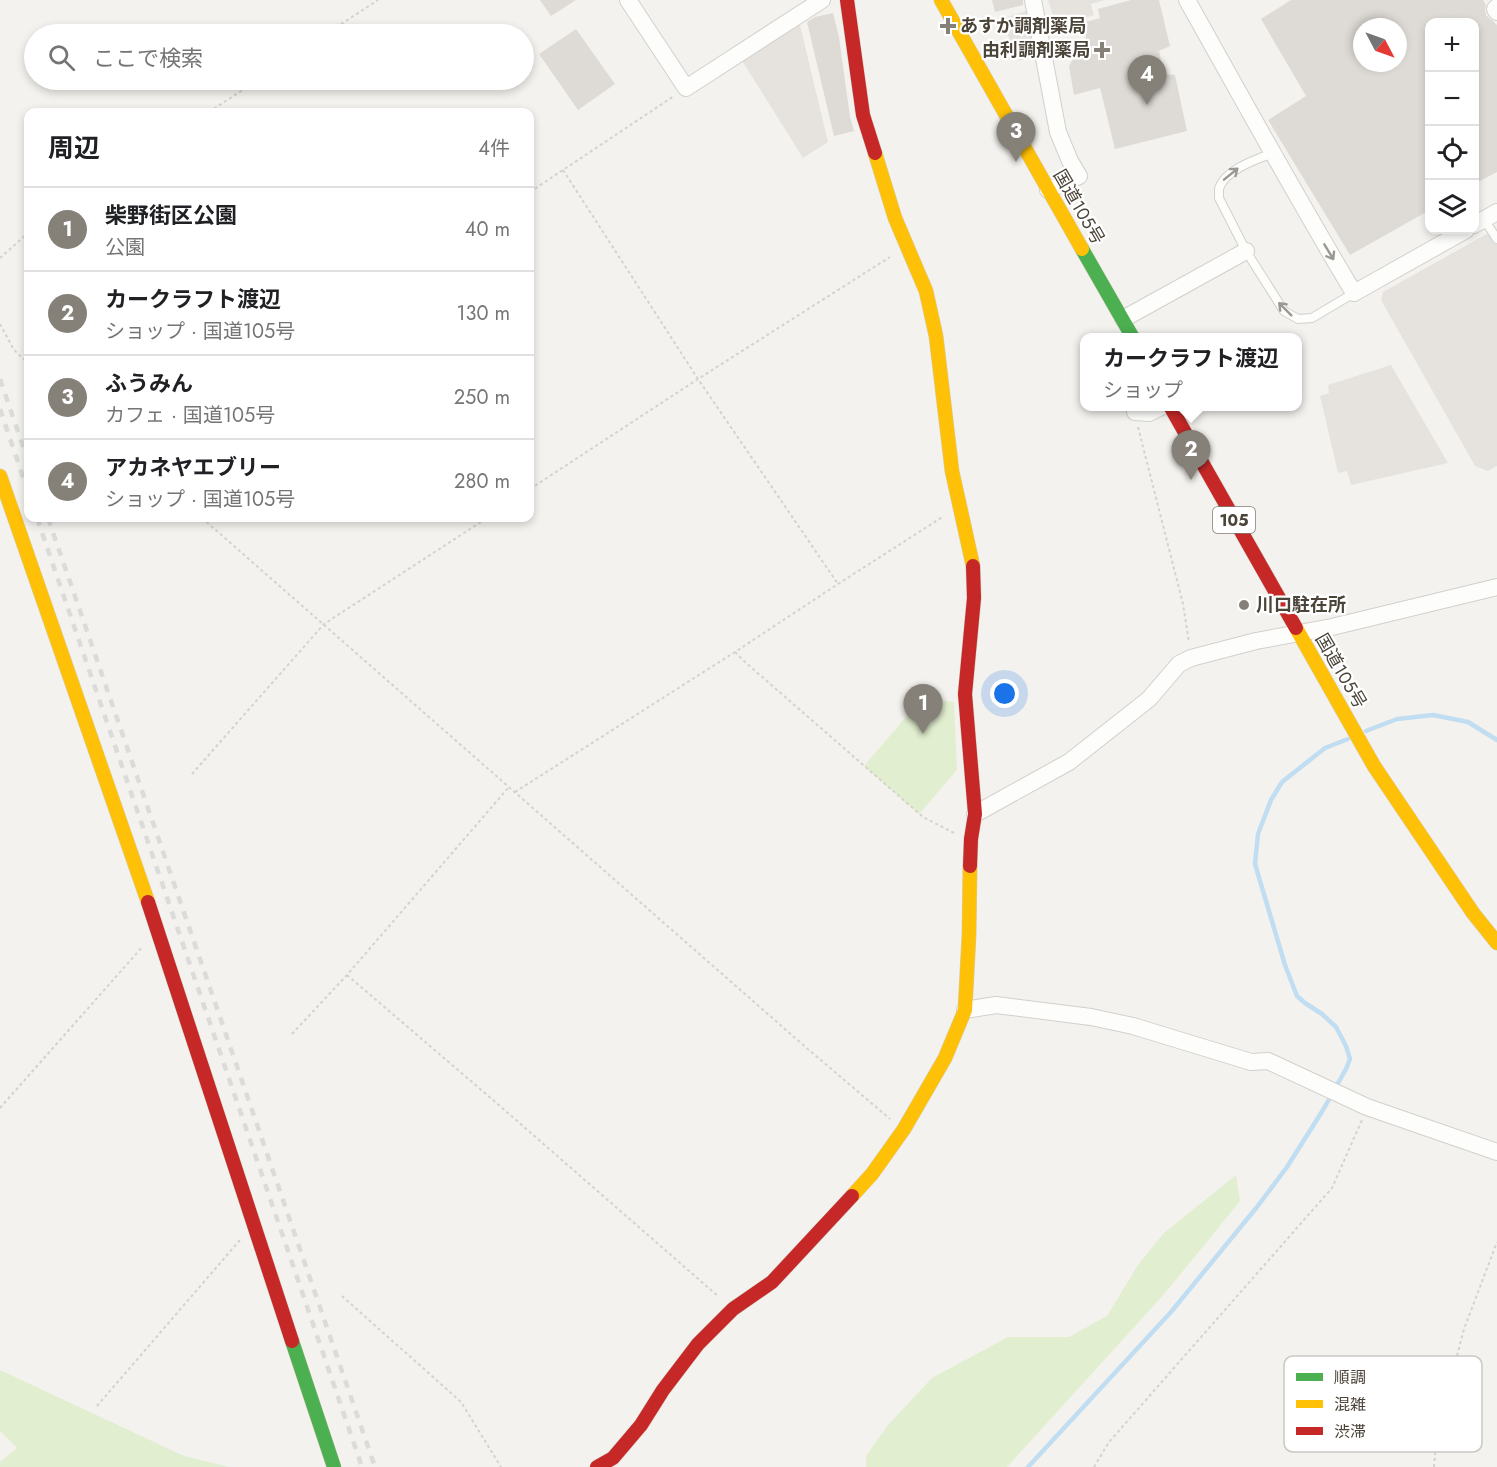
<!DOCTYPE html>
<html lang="ja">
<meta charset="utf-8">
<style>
:root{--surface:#fff;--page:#f6f6f6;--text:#202124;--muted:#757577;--line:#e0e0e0;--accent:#868178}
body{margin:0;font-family:Jost,"Noto Sans JP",sans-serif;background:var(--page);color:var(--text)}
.controls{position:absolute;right:18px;top:18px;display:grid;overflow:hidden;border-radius:12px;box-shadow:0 3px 9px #0003}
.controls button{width:54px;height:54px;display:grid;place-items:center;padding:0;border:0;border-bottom:2px solid var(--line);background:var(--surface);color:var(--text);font:30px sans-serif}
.compass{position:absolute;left:1353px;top:18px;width:54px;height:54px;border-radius:50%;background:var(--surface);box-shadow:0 3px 9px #0003;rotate:131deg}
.you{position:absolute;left:1005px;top:694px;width:21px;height:21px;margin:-15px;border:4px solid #fff;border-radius:50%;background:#1a73e8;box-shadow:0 0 0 9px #1a73e833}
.badge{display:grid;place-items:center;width:39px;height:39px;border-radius:50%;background:var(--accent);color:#fff;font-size:20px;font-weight:700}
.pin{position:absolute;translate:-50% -50px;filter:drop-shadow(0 2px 3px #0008)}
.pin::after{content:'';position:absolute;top:32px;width:21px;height:18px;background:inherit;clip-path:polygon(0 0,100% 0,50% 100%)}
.popup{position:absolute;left:1080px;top:333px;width:222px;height:78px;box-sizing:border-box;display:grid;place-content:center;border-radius:12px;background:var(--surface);filter:drop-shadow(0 2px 4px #0005);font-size:20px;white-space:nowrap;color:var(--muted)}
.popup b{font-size:22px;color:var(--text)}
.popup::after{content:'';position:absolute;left:50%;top:100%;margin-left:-12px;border:12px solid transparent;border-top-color:var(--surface)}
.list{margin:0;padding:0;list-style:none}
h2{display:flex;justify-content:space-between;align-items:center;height:78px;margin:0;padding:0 24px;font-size:26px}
h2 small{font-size:20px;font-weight:400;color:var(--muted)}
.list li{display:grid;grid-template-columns:39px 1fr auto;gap:18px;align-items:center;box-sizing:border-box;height:84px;padding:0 24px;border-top:2px solid var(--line)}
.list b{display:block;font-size:22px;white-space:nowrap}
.list p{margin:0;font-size:20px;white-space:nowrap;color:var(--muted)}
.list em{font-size:20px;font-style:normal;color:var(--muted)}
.icon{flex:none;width:33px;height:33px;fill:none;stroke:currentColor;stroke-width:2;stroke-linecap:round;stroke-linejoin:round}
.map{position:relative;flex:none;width:1497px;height:1467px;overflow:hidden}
.search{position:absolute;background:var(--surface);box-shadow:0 3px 9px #0003;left:24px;top:24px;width:510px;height:66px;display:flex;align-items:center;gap:15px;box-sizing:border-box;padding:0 21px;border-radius:33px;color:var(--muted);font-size:22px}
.panel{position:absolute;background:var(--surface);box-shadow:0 3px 9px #0003;left:24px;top:108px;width:510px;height:414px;border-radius:12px}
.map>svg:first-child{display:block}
</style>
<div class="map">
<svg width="1497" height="1467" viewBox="0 0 1497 1467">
<rect width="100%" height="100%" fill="#f4f2ee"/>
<path fill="#e1eecf" d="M922,698L954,702L957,770L919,814L864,766Z
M1236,1175L1240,1201L1166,1292L1007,1467H866V1456L888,1425L932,1378L1008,1337H1069L1107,1316L1138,1265L1164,1233Z
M0,1370L184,1456L229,1467H0V1462L17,1448L0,1431Z"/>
<path fill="#e6e3df" d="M1048,0H1105L1091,4L1094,15L1057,28Z
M1032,9L1042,55L1019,61L1001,19Z
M799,21L828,142L803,158L741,59Z
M1492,231L1497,239V466L1488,471L1475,466L1381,300L1383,292Z
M1391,365L1448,463L1351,485L1347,471L1338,473L1320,396L1329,393L1328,385Z"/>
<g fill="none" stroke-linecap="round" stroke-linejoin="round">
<path stroke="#c0ddf1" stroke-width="4.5" d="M1366,731L1397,719L1433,715L1468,722L1497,740
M1028,1467L1171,1312L1257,1207L1287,1167L1323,1110L1346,1069L1350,1059L1346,1046L1336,1027L1322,1014L1305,1003L1297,996L1285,965L1255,864L1258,834L1271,800L1282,782L1325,748L1348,739"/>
</g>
<path fill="#dedbd6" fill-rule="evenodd" d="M540,0H576L551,16Z
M992,0H1023V5L995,12Z
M1131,0H1159L1170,46L1159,51L1164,74L1175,75L1187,131L1115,149L1100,88L1074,95L1069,66L1086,37L1082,23L1100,18L1098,9Z
M1291,0H1483L1486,5L1485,10L1486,15L1497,25V172L1474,184V22H1430V210L1350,255L1268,120L1306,96L1261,19ZM1362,27H1398V63H1362Z
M833,13L839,37L850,117L854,131L834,136L807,22L815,17Z
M576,29L615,84L578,110L539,54Z"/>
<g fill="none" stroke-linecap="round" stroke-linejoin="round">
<g stroke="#d2d0cb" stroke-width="10">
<path id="lane" d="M1273,153C1257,159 1224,170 1219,189C1219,189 1219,197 1219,198L1246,251L1284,311L1298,319L1312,318L1354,293
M1484,219L1497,239"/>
</g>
<g stroke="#d2d0cb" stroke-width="18">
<path id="street" d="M628,0L686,88L822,0
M1033,0L1058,132L1070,161L1079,176L1048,190
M1187,0C1242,98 1296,197 1354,293L1466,230
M1497,7L1495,9L1497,12
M1474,225L1497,212
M1123,319L1246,251
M1135,412L1149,413L1163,406
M975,814L1069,762L1149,699L1179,664L1191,658L1256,641L1332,627L1497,587
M965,1010L996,1005L1091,1017L1133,1026L1251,1062L1268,1061L1367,1107L1497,1152"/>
</g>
<g stroke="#d3cfc5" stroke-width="15">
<path id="fast" d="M1082,249L1133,338
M292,1341L334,1467"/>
</g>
<g stroke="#d3cfc5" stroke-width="15">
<path id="slow" d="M941,0L1082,249
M875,153L895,218L926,291L936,336L952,471L973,566
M0,476L148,902
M1296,628L1374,766L1473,913L1497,943
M852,1196L872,1174L904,1129L945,1058L965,1010L969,935L970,866"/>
</g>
<g stroke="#d3cfc5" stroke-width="15">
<path id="jam" d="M847,0L863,115L875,153
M1170,406L1296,628
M970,866L971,839L975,814L965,694L974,598L973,566
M148,902L292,1341
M597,1467L613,1458L641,1425L663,1390L698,1344L733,1309L772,1282L852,1196"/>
</g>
<path stroke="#d3d2cc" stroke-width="2" stroke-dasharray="3 3" stroke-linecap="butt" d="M326,34L378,0
M209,112L258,80
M563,170L698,379L838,584
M530,192L674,96
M0,258L28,233
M0,324L14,350L28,363
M1138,427L1183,604L1189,643
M530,489L698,379L890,257
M202,518L802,1044L890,1119
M735,652L745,662L923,817L954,833
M192,774L324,624L487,518
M515,792L735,652L838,584L944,516
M347,975L500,1106L719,1297
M292,1034L347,975L509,787
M0,1108L143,946
M342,1296L461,1402L501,1467
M97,1406L240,1240
M1094,1467L1109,1442L1332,1188L1362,1120
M1434,1467L1437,1432L1464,1329L1497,1242"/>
<use href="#lane" stroke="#fdfdfc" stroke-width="8"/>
<use href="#street" stroke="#fdfdfc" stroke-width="16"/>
<use href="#fast" stroke="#4caf50" stroke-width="14"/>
<use href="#slow" stroke="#ffc107" stroke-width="14"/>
<use href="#jam" stroke="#c62828" stroke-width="14"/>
<path stroke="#dbdbda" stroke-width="4.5" stroke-dasharray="8 8" stroke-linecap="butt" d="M0,379L28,461
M0,409L28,492
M37,518L362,1467
M48,518L375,1467"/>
</g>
<defs><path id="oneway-shaft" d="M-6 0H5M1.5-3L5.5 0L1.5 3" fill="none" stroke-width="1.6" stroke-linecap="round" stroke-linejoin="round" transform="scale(1.5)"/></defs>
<g stroke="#9b9791">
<use href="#oneway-shaft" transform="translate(1231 174) rotate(-39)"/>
<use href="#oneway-shaft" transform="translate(1329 252) rotate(59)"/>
<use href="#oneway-shaft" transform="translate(1285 309) rotate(-135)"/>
</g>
<g fill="#868178" stroke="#fff" stroke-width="2">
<path d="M945 17h6v6h6v6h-6v6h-6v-6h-6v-6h6z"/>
<path d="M1099 41h6v6h6v6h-6v6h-6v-6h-6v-6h6z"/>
<circle cx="1244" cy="605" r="6"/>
</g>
<g text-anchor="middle" stroke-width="4.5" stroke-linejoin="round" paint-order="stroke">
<rect fill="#fff" stroke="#817c74" stroke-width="1.5" x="1213" y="507" width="42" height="26" rx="4.5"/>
<g font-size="16" font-weight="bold" fill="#4b4439">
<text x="1234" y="526">105</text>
</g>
<g font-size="18" font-weight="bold" fill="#4b4439" stroke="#fff" text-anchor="start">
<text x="960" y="32">あすか調剤薬局</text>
<text x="1090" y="56" text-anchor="end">由利調剤薬局</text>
<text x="1256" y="611">川口駐在所</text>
</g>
<g font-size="18" fill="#4b4439" stroke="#fff">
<text transform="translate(1079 207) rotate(60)" y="6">国道105号</text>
<text transform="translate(1341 671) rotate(60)" y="6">国道105号</text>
</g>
</g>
<rect x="1284" y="1356" width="198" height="96" rx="9" fill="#fff" stroke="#c9c7c4" stroke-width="1.5"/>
<rect x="1296" y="1373" width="27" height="8" fill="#4caf50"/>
<rect x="1296" y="1400" width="27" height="8" fill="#ffc107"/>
<rect x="1296" y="1427" width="27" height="8" fill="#c62828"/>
<g font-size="16" fill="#4b4439">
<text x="1334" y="1383">順調</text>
<text x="1334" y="1410">混雑</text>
<text x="1334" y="1437">渋滞</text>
</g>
</svg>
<div class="controls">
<button>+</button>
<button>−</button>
<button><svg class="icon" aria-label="locate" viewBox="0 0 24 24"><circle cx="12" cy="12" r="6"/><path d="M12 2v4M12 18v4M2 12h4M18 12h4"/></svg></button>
<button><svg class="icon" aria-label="layers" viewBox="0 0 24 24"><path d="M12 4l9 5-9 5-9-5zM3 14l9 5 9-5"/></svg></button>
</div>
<svg class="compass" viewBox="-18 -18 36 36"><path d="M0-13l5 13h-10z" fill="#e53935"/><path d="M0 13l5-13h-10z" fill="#757577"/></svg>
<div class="you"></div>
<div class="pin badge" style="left:923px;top:734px">1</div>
<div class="pin badge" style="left:1191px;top:480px">2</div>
<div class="popup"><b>カークラフト渡辺</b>ショップ</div>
<div class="pin badge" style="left:1016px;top:162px">3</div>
<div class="pin badge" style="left:1147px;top:105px">4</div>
<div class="search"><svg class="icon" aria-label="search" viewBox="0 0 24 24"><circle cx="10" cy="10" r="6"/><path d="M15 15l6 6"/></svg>ここで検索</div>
<section class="panel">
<h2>周辺<small>4件</small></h2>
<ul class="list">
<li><span class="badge">1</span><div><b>柴野街区公園</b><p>公園</p></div><em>40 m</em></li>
<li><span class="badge">2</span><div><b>カークラフト渡辺</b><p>ショップ · 国道105号</p></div><em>130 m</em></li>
<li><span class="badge">3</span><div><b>ふうみん</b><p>カフェ · 国道105号</p></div><em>250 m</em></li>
<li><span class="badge">4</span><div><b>アカネヤエブリー</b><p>ショップ · 国道105号</p></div><em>280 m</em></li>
</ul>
</section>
</div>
